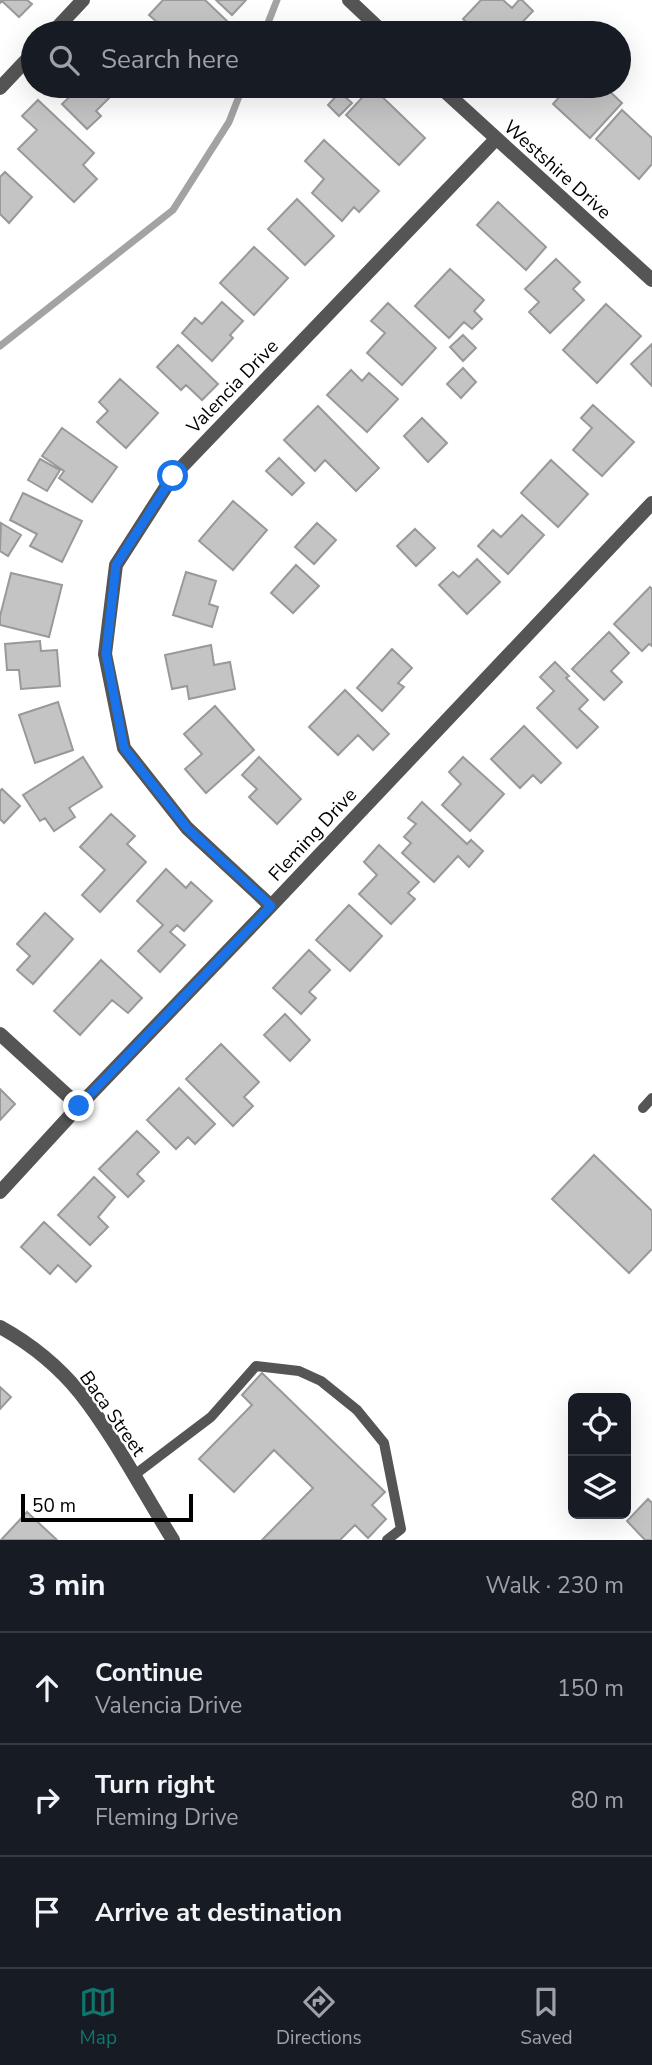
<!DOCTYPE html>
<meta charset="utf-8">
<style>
:root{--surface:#171b24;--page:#242831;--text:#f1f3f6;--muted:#9ea1a6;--line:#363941;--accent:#0f766e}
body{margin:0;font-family:"Nunito Sans",sans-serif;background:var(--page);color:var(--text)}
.controls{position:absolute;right:21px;bottom:21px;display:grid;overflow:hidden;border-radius:10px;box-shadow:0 7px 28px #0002}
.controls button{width:63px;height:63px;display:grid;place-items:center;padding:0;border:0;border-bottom:2px solid var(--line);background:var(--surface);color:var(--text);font:35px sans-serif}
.scale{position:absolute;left:21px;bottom:18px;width:172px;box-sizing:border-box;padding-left:7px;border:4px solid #000;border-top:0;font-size:19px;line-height:24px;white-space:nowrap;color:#000;-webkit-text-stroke:5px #fff;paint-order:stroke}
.stop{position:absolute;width:21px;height:21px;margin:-16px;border:5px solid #1a73e8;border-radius:50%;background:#fff}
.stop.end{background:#1a73e8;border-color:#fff;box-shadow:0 2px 7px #0008}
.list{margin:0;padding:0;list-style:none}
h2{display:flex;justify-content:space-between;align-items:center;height:91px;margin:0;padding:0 28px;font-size:30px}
h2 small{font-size:23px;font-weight:400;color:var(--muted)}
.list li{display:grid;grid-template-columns:46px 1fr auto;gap:21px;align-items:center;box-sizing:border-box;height:112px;padding:0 28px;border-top:2px solid var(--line)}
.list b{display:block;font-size:26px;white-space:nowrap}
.list p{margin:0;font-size:23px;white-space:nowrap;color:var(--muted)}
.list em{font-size:23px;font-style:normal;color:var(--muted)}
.icon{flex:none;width:38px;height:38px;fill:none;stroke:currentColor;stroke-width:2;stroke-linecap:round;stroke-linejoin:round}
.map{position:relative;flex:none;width:652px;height:1540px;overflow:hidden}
.search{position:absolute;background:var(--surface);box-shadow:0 7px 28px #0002;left:21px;right:21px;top:21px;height:77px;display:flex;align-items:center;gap:18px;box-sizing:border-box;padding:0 24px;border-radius:38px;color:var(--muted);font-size:26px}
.sheet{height:427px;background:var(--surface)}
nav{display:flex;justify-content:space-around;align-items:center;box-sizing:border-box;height:98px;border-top:2px solid var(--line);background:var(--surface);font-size:19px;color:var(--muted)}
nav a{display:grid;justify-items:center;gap:4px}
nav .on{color:var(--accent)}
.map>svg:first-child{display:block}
</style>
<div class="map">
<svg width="652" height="1540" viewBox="0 0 652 1540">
<rect width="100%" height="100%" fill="#fff"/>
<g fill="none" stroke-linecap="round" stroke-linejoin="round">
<path stroke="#a3a3a3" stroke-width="7" d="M264,33L277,0
M0,346L173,210L229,122L243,86"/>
</g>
<path fill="#c4c4c4" stroke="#999" stroke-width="2" d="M0,0H27L32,4L19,17L2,1L0,3Z
M163,0H205L227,21L215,33H169L149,15Z
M216,0H246L232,15Z
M481,0H503L512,8L519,0H522L533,11L512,33H478L463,19Z
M81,86H111L116,91L96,111L101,116L87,129L62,104Z
M331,86H351L343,95L352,103L339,116L328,105L339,93Z
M569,86H592L600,93L605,87L622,103L590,138L553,104Z
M372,87L425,138L399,165L346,115Z
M38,100L94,153L83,165L97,179L74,202L18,149L37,130L22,116Z
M622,110L652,138V164L639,179L596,139Z
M324,140L379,191L359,212L354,207L342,221L312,193L324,179L305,161Z
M5,172L32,197L9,223L0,214V177Z
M297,199L334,236L305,265L268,229Z
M498,202L546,247L526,270L477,225Z
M254,247L288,278L254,315L220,283Z
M556,259L580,282L573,289L584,300L550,333L529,312L539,302L525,289Z
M450,269L484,300L474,311L482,319L472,329L464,322L449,338L415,306Z
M222,302L243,321L230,335L233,338L212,361L182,333L195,318L202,324Z
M388,303L436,348L402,385L367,353L385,333L371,321Z
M606,304L641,336L597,383L563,350Z
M463,335L476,348L463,361L450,347Z
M652,344V386L631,364Z
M178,345L218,384L202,400L186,385L181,390L157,367Z
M463,368L476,382L461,398L447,384Z
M351,370L362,381L369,373L398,399L367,432L327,395Z
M120,379L158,413L126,448L97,422L108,411L99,402Z
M593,405L634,442L602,476L573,450L592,428L581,418Z
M318,406L379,468L356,491L325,460L315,471L284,440Z
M422,418L447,443L428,462L404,436Z
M62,428L117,467L92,502L59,478L64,471L42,456Z
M279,458L304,483L292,495L266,471Z
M40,459L60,470L47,491L28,480Z
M551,460L588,494L558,527L521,493Z
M23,493L82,521L62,562L30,546L37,534L10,520Z
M233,501L267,530L233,570L199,541Z
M522,515L544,535L508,574L478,546L493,530L501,537Z
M1,523L21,535L8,556L0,551Z
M317,523L336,540L314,564L295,547Z
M415,529L435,548L416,566L397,546Z
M477,559L500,582L467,614L439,585L453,572L459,577Z
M296,565L319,586L293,613L271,593Z
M186,572L216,581L209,604L218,607L212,627L173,615Z
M11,573L62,585L49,637L0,625V616Z
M650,587L652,589V646L649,644L642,651L614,624Z
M609,632L629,653L611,671L622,682L604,700L572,669Z
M40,641L41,651L57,650L60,686L21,689L19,670H7L5,644Z
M211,645L214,665L230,662L235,689L189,699L187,686L172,689L165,655Z
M392,649L412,668L398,683L404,687L382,711L357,688Z
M555,662L569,676L566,678L588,700L579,709L598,727L577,748L537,708L554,691L540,677Z
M345,690L389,734L373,750L358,735L338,755L309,727Z
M58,702L73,750L35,763L19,715Z
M215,706L254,750L206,793L185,769L202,754L184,734Z
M524,726L561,763L541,783L533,775L520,788L491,759Z
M83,757L102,787L69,808L75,817L54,831L45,818L40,821L23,795Z
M259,757L301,799L277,824L249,797L257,789L242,775Z
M463,757L504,794L470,831L442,805L461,784L449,772Z
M2,789L20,806L4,823L0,819V791Z
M422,802L467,844L471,840L483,851L469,867L458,856L434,882L402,853L411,843L404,837L416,824L408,818Z
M111,814L135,836L127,844L146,862L100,912L82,895L105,870L80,847Z
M379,845L419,882L408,893L415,899L391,924L359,894L377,875L364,862Z
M166,869L186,888L191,882L212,901L184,931L177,925L170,932L185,945L160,972L138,951L163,925L137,901Z
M349,905L382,936L350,971L316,940Z
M45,913L73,939L33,984L17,970L30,956L17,944Z
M309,950L330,970L309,992L316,998L301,1014L273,988Z
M101,960L142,998L128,1013L112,1000L80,1035L54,1011Z
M285,1014L310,1040L290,1061L264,1035Z
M221,1044L259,1082L244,1097L253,1106L233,1126L186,1079Z
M179,1088L215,1124L195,1144L188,1137L176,1149L147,1120Z
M0,1089L15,1104L0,1120Z
M137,1131L159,1152L137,1174L144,1181L128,1197L99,1169Z
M594,1155L652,1211V1249L629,1273L552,1199Z
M94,1177L115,1197L98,1217L108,1227L90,1245L58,1215Z
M44,1222L91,1266L76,1282L58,1265L50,1274L21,1247Z
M262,1373L385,1492L372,1505L386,1519L368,1538L355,1525L340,1540H262L313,1488L274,1450L234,1492L199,1459L252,1405L242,1395Z
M0,1387L11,1397L0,1409Z
M648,1499L652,1503V1540H645L627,1521Z
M27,1512L57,1540H1Z"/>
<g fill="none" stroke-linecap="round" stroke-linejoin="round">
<path stroke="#555" stroke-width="10" d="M643,1108L652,1098
M133,1476L211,1417L256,1366L299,1371L321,1381L357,1410L384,1443L401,1529L387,1540"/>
<path stroke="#555" stroke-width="14" d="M349,0L384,33
M52,33L83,0
M439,86L652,280
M0,88L33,53
M271,906L187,828L124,748L105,654L116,565L173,476L496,139
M0,1034L79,1106
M0,1192L79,1106L271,906L652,503
M0,1327C29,1343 58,1366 80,1393C114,1436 143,1492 173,1540"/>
</g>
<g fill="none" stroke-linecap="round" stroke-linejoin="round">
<path stroke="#1a73e8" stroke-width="9" d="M79,1106L271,906L187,828L124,748L106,654L116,565L173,476"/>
</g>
<g text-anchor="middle" stroke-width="5" stroke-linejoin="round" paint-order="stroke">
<g font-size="19" fill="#000" stroke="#fff">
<text transform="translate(558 169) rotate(42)" y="7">Westshire Drive</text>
<text transform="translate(232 386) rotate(-46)" y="7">Valencia Drive</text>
<text transform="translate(312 834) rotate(-47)" y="7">Fleming Drive</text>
<text transform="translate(113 1413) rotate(55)" y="7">Baca Street</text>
</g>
</g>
</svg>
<div class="controls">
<button><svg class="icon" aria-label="locate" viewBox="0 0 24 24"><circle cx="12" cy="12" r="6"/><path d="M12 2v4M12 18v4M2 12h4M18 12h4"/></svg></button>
<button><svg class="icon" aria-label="layers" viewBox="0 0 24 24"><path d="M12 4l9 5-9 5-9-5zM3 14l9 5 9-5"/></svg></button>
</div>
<div class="scale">50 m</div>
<div class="stop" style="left:173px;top:476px"></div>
<div class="stop end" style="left:79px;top:1106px"></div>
<div class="search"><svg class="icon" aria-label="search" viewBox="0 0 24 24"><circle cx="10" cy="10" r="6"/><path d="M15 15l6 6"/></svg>Search here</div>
</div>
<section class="sheet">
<h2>3 min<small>Walk · 230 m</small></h2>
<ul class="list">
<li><svg class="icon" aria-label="ahead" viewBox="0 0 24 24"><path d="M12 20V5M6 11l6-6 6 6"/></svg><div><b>Continue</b><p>Valencia Drive</p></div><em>150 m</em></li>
<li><svg class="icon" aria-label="right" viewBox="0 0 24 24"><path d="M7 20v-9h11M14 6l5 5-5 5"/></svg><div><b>Turn right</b><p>Fleming Drive</p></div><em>80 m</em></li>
<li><svg class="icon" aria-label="arrive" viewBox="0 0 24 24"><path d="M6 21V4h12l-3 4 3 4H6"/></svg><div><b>Arrive at destination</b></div></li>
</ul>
</section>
<nav>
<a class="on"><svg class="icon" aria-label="map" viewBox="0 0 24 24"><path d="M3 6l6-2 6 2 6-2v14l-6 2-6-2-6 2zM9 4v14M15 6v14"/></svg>Map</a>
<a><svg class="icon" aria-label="directions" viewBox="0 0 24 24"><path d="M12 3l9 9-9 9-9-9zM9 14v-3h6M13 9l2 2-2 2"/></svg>Directions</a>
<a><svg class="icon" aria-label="saved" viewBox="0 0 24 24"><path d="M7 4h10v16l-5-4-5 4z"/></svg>Saved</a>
</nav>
